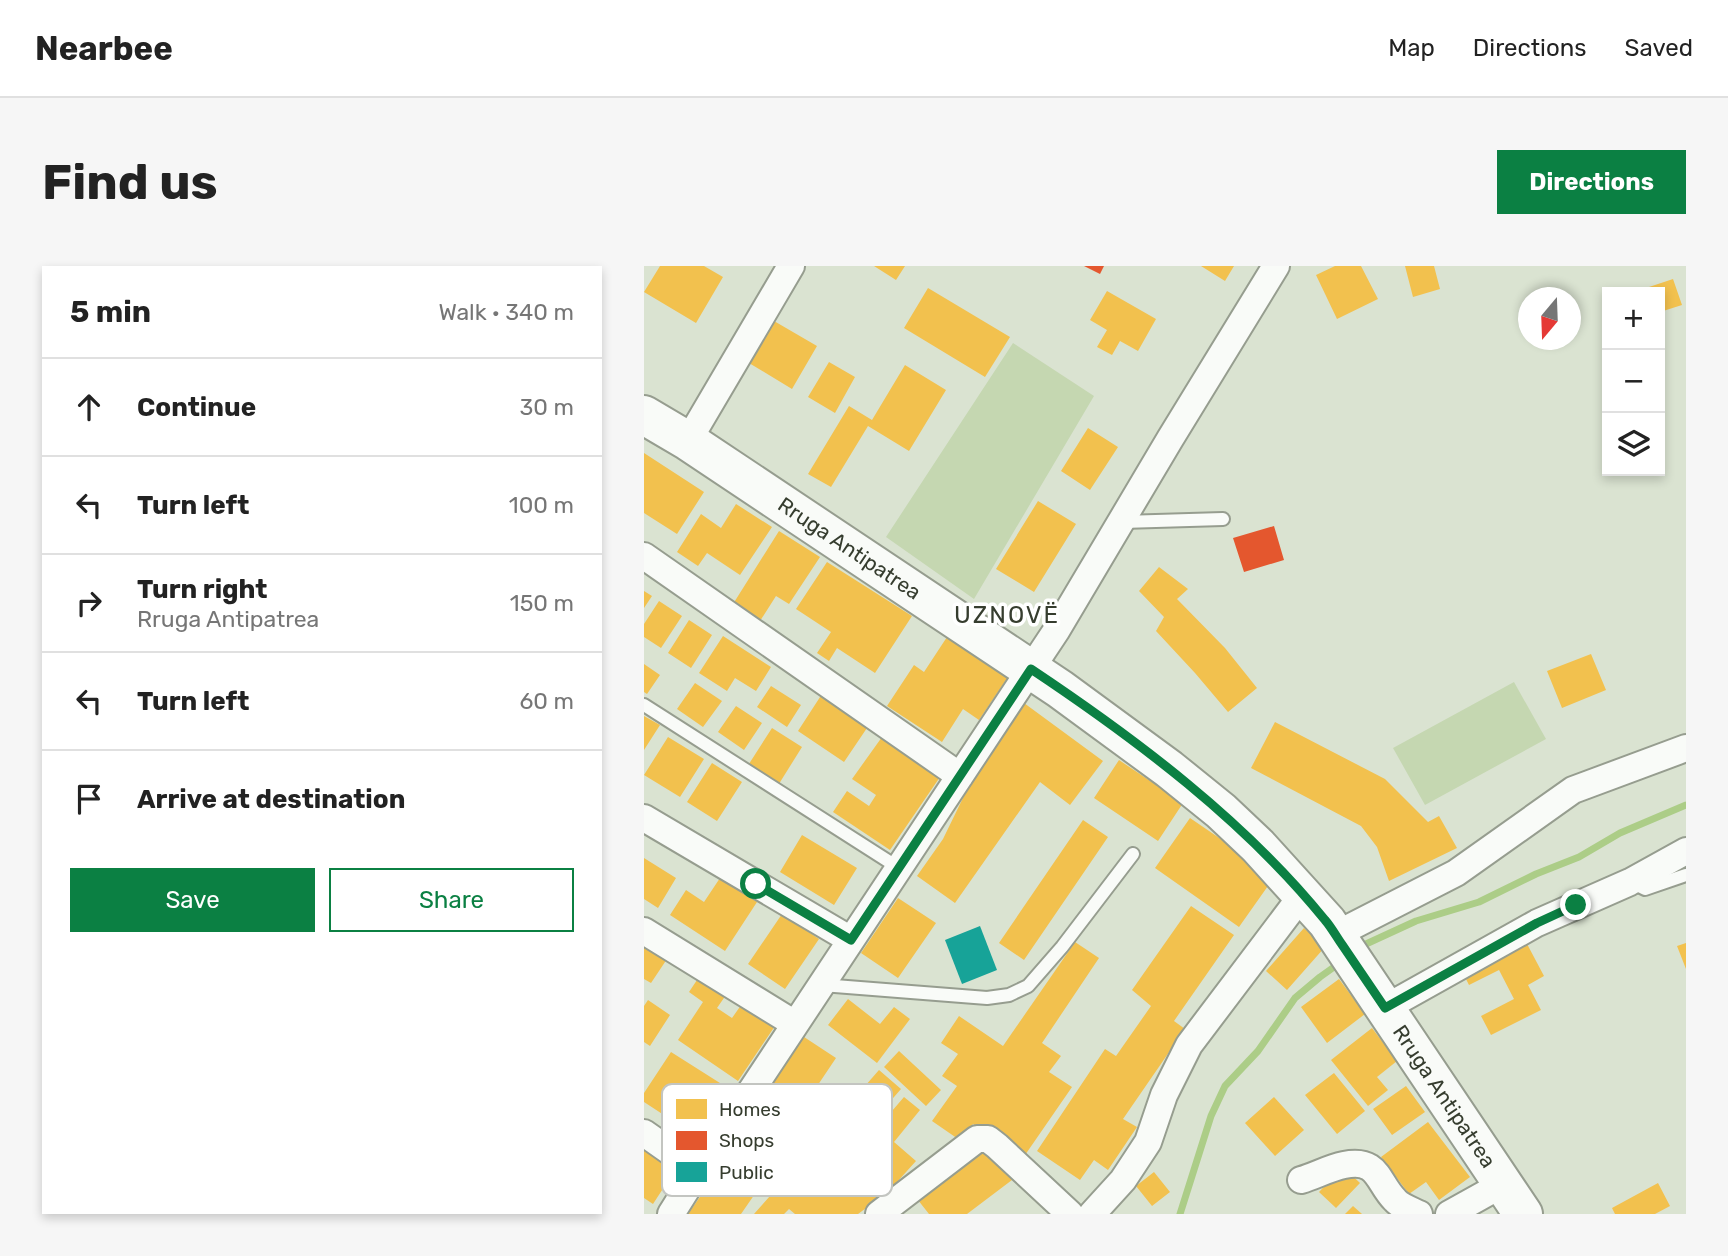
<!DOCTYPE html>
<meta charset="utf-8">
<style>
:root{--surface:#fff;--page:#f6f6f6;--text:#222;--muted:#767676;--line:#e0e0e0;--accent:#0b8043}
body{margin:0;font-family:Rubik,sans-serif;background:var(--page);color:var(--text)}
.controls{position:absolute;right:21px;top:21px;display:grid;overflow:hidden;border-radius:0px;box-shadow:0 4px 10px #0003}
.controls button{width:63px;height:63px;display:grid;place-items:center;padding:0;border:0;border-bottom:2px solid var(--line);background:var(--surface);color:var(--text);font:35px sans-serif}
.compass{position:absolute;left:874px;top:21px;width:63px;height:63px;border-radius:50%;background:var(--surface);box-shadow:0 4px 10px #0003;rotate:199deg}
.stop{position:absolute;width:21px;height:21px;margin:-16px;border:5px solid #0b8043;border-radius:50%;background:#fff}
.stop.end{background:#0b8043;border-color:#fff;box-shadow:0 2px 7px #0008}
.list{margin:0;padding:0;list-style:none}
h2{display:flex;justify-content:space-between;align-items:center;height:91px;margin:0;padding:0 28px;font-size:30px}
h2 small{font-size:23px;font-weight:400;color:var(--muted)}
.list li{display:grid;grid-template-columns:46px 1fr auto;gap:21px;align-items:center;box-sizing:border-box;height:98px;padding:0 28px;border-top:2px solid var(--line)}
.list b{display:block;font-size:26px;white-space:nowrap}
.list p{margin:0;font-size:23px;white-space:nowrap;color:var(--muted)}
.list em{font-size:23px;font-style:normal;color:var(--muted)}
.actions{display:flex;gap:14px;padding:21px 28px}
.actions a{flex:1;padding:16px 0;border:2px solid var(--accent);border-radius:0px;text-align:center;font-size:24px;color:var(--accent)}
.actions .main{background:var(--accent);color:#fff}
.icon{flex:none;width:38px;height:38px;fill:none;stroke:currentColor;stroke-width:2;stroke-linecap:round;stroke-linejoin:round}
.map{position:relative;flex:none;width:1042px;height:948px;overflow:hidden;border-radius:0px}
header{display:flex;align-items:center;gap:42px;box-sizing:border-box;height:98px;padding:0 35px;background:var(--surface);border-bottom:2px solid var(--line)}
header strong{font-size:33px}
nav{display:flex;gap:38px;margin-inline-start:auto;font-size:24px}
.intro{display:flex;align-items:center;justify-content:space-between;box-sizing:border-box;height:168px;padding:0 42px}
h1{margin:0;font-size:49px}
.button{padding:18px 32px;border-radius:0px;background:var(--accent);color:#fff;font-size:24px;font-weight:700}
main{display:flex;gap:42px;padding:0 42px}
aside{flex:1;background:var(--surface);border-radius:0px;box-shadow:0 4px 10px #0003}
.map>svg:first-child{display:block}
</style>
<header>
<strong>Nearbee</strong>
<nav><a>Map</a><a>Directions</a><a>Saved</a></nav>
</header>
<div class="intro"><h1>Find us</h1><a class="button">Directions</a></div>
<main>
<aside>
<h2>5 min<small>Walk · 340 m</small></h2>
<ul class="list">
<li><svg class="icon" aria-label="ahead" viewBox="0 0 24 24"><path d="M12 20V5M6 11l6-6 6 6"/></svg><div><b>Continue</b></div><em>30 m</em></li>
<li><svg class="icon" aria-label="left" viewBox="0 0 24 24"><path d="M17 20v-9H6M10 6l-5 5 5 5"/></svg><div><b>Turn left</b></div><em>100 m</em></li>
<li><svg class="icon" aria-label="right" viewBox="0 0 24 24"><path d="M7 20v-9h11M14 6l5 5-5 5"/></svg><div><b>Turn right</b><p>Rruga Antipatrea</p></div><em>150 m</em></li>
<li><svg class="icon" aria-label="left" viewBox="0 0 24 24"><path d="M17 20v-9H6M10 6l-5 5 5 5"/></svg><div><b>Turn left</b></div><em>60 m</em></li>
<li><svg class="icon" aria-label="arrive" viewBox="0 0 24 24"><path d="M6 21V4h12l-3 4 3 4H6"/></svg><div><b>Arrive at destination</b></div></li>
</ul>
<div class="actions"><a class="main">Save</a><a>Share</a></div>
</aside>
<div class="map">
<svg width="1042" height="948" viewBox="0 0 1042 948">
<rect width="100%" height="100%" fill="#dae3d1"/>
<path fill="#c5d7b1" d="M369,77L450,130L330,333L242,271Z
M870,416L902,473L781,539L749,482Z"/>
<path fill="#f2c14e" d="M16,0H60L79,11L52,57L0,26Z
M230,0H261L252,14Z
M557,0H590L581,15Z
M691,0H717L734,33L693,53L672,9Z
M761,0H790L796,23L769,31Z
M1029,13L1038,39L1016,46V26H990Z
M284,22L366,71L341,111L260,62Z
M463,25L512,53L494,85L476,75L468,89L453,81L463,64L446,54Z
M130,55L173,80L148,123L105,97Z
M185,96L211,111L191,147L164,131Z
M261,99L302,124L265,185L224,160L187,221L164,208L205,140L228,154Z
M444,162L474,181L446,224L417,205Z
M0,187L60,226L33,268L0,247Z
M394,235L432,258L390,326L352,303Z
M92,238L128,261L96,309L63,287L54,300L33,286L57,248L77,262Z
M135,265L176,291L145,338L132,330L116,355L89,338Z
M183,296L268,350L231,407L193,382L185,395L173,387L187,366L152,343Z
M515,301L544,323L533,333L581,382L613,422L584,446L551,407L512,365L520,351L495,325Z
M0,325L8,330L0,342Z
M15,335L38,350L17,382L0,371V358Z
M45,354L68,369L47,402L24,387Z
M79,370L127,401L112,425L91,412L83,425L55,407Z
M303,371L364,411L335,454L319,443L298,476L243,440L270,399L280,406Z
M947,388L962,424L918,442L903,405Z
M0,398L16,409L3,428L0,426Z
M51,417L78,435L59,461L33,443Z
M127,420L157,439L143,461L113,441Z
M178,428L225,459L200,496L154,465Z
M380,437L459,495L426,539L396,516L311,637L273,610L299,573L335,499Z
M92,440L118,457L100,484L74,466Z
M0,450L16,459L0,484Z
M631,456L741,513L784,556L795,550L813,582L745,615L733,581L717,560L607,502Z
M128,462L158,481L133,521L103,501Z
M24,471L60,493L36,531L0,509Z
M238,471L296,511L246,584L189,546L203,525L225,540L232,529L208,513Z
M475,494L539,537L514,575L450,532Z
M68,497L98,516L73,555L43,536Z
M546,552L631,610L595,661L511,602Z
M439,554L464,571L380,694L355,677Z
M158,569L213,602L190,639L136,606Z
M0,592L32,612L14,642L0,633Z
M76,612L113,636L81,685L26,649L42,624L60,636Z
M254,632L292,657L254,712L217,687Z
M547,640L590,669L530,755L541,763L479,853L493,861L464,904L450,894L436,914L393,885L461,783L472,790L507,740L488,724Z
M138,648L175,673L141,723L104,698Z
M660,662L681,681L643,724L622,705Z
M431,676L455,692L398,777L417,790L405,806L428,821L379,892L329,858L317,875L288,855L313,820L298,810L314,788L297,777L315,750L359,780Z
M882,676L900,710L884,719L897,744L847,769L837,750L870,733L855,704L825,719L820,709Z
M1042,677V703L1033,680Z
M0,679L23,693L7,717L0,713Z
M55,711L82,729L73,742L88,752L100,735L133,757L94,815L34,774L59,736L45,726Z
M695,713L721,748L683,777L657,741Z
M204,733L236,758L250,741L266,753L233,797L184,759Z
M4,734L26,749L6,780L0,776V740Z
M728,762L753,795L733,811L744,824L724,840L687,794Z
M157,769L192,792L147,859L113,837Z
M255,785L297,824L282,840L240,801Z
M27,786L87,824L55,872L0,836V827Z
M235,804L257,823L201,887L179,868Z
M690,807L721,845L693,868L661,829Z
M762,820L781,846L748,869L729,843Z
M260,831L276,844L250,876L272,895L244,926L214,948H151L145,943L140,948H110L172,878L200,901Z
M630,831L660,864L631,890L601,857Z
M784,856L826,911L795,934L782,916L765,928L737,891Z
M339,876L368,914L323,948H285L270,929Z
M0,877L35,898L9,938L0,932Z
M79,898L115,922L97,948H44Z
M699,901L716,917L692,942L675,926Z
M510,906L526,926L508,940L492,920Z
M1014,917L1026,940L1011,948H971L968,942Z
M709,940L718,948H701Z"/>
<path fill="#e4572e" d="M440,0H460L456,8Z
M630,260L640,294L600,306L589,272Z"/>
<path fill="#17a398" d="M336,660L353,704L318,718L301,674Z"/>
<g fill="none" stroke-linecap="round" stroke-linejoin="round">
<path stroke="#accd87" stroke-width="7" d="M715,683L722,678L772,655L835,636L892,608L935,591L976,567L1042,539
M536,948L567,850L581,820L614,785L651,732L676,711L697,696"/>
<g stroke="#969d8f" stroke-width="16">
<path id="lane" d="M478,256L579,253
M0,439L255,602
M987,616L1001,623L1042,609
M178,719L343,732L365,729L384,720L418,681L489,588"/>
</g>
<g stroke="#969d8f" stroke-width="30">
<path id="street" d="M44,175L147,0
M0,290L316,510
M0,552L207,674
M0,665L151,758
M691,669L812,607L929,524L1042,482
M741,742L893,657L986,616L1042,585
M0,867L54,905
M657,914C671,910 685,902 700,899C735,892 733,916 751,934C756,940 767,944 775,948
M27,948L54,905L412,365L526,173L632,0
M235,948L333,873H344L353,880L426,948
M448,948L479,914L504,876L520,829L545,779L659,628
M805,948L859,918"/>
</g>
<g stroke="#969d8f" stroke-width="42">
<g id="primary">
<path id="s1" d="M0,149L44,175L416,423L525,503L577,545L614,580L683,656L879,948"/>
</g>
</g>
<use href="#lane" stroke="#f9fbf8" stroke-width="12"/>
<use href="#street" stroke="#f9fbf8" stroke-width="26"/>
<use href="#primary" stroke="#f9fbf8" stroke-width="38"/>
</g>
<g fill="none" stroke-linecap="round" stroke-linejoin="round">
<path stroke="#0b8043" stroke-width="9" d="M112,618L207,674L387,403C492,473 601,555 681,654C688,662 693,672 699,680C713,701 727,721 741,742L893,657L932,639"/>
</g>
<g text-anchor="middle" stroke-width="7" stroke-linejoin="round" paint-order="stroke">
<g font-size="21" fill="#363d2f" stroke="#fff">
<text dy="7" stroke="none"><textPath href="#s1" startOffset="245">Rruga Antipatrea</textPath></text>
<text dy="7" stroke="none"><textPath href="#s1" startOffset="1064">Rruga Antipatrea</textPath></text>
</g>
<g font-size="24" letter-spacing="2" fill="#363d2f" stroke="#fff">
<text x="363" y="357">UZNOVË</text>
</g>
</g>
<rect x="18" y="818" width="230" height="112" rx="10" fill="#fff" stroke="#c3c5c1" stroke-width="2"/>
<rect x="32" y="833" width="31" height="20" fill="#f2c14e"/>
<rect x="32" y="865" width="31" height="19" fill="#e4572e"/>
<rect x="32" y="896" width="31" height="20" fill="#17a398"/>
<g font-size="19" fill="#363d2f">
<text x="75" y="850">Homes</text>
<text x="75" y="881">Shops</text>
<text x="75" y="913">Public</text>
</g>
</svg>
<div class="controls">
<button>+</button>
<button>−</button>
<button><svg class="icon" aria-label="layers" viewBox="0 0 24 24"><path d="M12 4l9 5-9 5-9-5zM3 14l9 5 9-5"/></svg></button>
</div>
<svg class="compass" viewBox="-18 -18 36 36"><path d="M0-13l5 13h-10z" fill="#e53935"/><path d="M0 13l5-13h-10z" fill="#767676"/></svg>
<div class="stop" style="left:112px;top:618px"></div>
<div class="stop end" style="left:932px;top:639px"></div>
</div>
</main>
